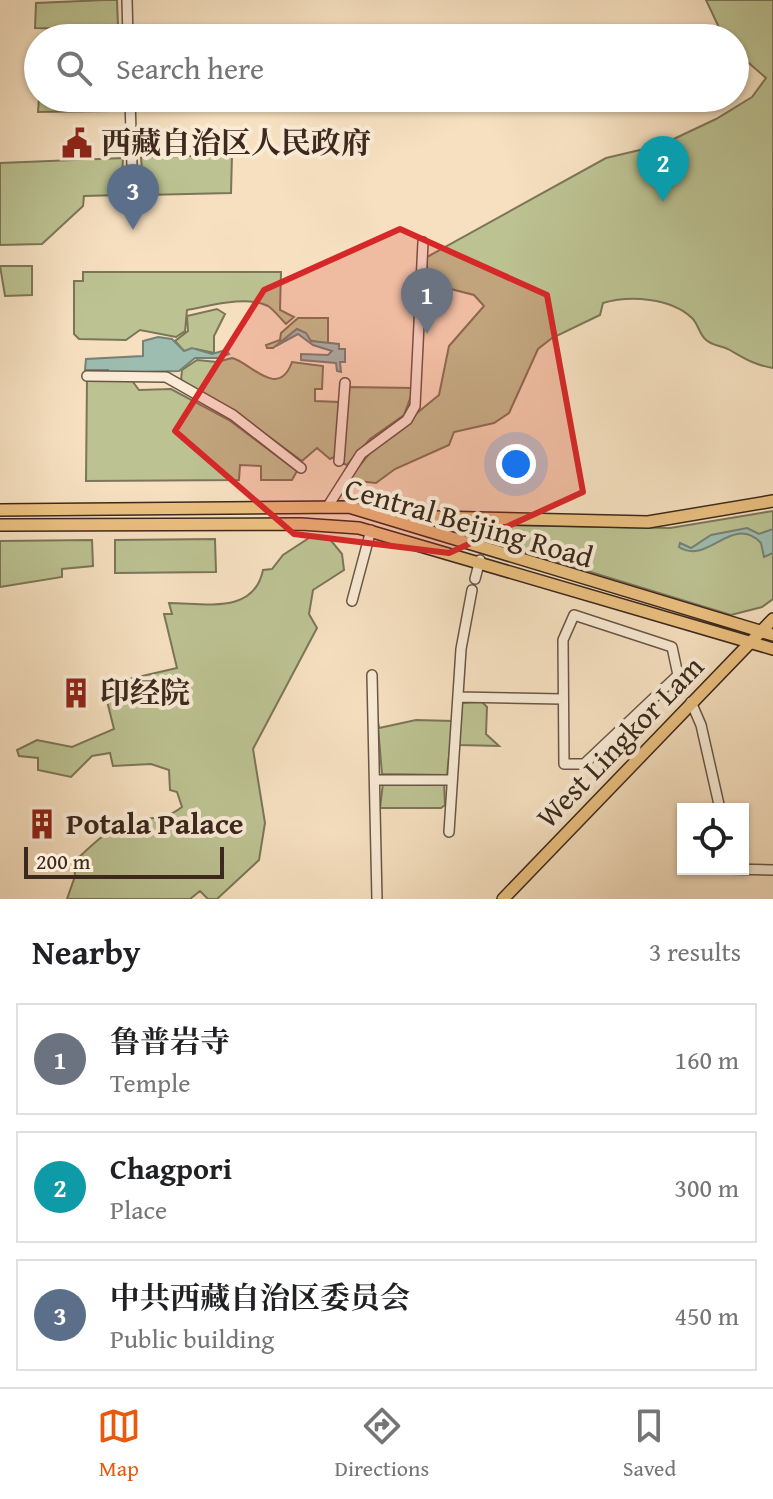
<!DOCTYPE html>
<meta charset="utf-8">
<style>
:root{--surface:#fff;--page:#f6f6f6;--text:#202124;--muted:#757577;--line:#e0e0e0;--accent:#ea580c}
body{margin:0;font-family:"Gentium Book Plus","Noto Serif SC",serif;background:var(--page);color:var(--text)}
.controls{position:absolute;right:24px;bottom:24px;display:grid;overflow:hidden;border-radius:0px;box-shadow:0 2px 6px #0004}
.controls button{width:72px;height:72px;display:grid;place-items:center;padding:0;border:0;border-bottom:2px solid var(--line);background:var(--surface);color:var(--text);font:40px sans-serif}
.scale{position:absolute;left:24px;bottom:20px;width:200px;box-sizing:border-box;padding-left:8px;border:4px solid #3c281d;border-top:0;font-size:22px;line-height:28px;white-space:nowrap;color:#3c281d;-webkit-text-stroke:6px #f9ebd6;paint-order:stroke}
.you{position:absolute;left:516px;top:464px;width:28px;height:28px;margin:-20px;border:6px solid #fff;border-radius:50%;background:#1a73e8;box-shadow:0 0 0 12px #1a73e833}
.badge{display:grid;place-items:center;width:52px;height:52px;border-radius:50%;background:var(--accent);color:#fff;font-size:26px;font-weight:700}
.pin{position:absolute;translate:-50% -66px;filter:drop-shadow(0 2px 4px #0008)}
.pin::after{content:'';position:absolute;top:42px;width:28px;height:24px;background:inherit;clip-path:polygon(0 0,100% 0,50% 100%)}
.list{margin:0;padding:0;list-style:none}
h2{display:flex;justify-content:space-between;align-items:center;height:104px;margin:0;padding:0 32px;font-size:34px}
h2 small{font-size:26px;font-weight:400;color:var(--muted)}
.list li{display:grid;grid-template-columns:52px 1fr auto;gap:24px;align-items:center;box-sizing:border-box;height:112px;margin:0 16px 16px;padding:0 16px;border:2px solid var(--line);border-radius:0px}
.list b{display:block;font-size:30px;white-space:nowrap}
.list p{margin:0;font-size:26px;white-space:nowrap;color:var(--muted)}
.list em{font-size:26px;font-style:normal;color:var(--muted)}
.icon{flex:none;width:44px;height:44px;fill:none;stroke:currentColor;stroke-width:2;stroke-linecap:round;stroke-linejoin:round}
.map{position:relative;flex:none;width:773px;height:899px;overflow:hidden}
.search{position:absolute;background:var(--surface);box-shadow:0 2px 6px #0004;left:24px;right:24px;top:24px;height:88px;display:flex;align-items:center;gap:20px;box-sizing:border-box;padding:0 28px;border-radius:44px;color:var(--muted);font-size:30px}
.sheet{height:488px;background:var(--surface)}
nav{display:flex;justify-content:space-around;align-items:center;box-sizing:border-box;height:112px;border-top:2px solid var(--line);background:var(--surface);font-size:22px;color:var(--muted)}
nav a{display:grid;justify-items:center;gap:4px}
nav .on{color:var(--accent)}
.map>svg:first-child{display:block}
</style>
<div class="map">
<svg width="773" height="899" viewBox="0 0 773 899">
<rect width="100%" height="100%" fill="#f6e0c0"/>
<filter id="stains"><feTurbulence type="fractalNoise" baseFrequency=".0025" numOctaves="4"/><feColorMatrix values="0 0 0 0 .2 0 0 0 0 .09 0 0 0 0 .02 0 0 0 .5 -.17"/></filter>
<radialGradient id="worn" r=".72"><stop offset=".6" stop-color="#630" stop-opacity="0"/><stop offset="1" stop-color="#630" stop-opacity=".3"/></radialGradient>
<path fill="#bcc292" stroke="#7c7558" stroke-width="2" d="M105,0H117L118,26L114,30L35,28L36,3Z
M706,0H773V368C754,365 744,358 728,349C719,345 712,346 705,339C699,333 698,324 692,318C671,298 630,295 603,303L600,315L552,338L538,349L509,413L494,423L454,432L449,445L395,469L376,483L348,480L373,449L439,395L449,346L484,306L474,295L427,283V257L606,158L661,145L716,119L752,97L766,78L735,51V38H724Z
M39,98H120L110,111L38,112Z
M140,98H227V108H148Z
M232,155L231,193L144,195L141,157Z
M123,158L121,195L84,196L83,206L42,244L0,245V163Z
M0,266H32V295L5,296Z
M83,272H281L280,310L294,317L286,324C281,319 274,310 268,306C246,295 210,306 187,310L185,331L176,337L140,330L126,340L79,339L74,334V281H83Z
M217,309L225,314L214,336V353L196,349L184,351L175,341L188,331L187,316Z
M298,318H328V345L309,340L307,335L297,329L273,348H267L266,345L280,340L281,333Z
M232,358C249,361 278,401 292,362L323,366L322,389H315V401L339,402L336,456L330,459L317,448L302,461L234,411L181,381L182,370L197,360L217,362Z
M87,378H130L139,390L171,389L229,420L297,471L292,480H261V466L240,465L239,480L86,481Z
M348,387L414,388L404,415L370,439L347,465L342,463Z
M773,511V599L762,607L731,615L486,540L493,525L670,528Z
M309,538H329L342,554L344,570L313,590L309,614L317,628L253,749L265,823L259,860L217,899H208L200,891L190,899H67L75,876L74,862C89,848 107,829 127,823C149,815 161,823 182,807L177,792L170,790L169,770L151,764L113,766L110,753L92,756L71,777L38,770V758L19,756L17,750L37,740L72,747L114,729L103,685L177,668L164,614H172L169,603C205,603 254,615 263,570L272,569L283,555Z
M215,539L216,572L115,573V540Z
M92,540L93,566L62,569V577L0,587V541Z
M482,702L487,707L486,734L499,746L459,745L462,703Z
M377,716L379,728L416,720L453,721L447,775L382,774Z
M383,783H444L445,805L441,808H380Z"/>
<path fill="#9dbdb0" stroke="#768175" stroke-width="2" d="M297,329L306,333L311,341L339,344V349H345V362H340L341,372L337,371L336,363L301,360V354L328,355L332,351L313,345L298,334L276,346Z
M158,337L172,339L184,351L192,348L212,354L226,350L229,354L219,358H195L179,371L108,373V370H85L86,359L143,356V341Z
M747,528L759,534L773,529V553L764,557L761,543C732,513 708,566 679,547L680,543L691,548L711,535Z"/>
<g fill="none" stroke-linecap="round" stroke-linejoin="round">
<g stroke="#6a5646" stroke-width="12">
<path id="minor" d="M127,0L128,38
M130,98L133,201
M87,376L166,377L233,415L301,468
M339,461L345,383
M328,506L361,454L407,420L415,406L423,242
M475,579L480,560
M352,601L371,530
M574,615L672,647L678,675L584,764H564L563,640Z
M372,675L377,899
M458,697L562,699
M691,702L701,725L720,809
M377,780H452
M449,832L461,649L472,590
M730,869L773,870"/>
</g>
<g stroke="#3c281d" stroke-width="14">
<path id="major" d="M0,510L349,507L773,635
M392,516L648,522L773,501
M0,525L301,524L359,528L773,649
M503,899L773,619"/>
</g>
<use href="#minor" stroke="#f9ebd6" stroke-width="9"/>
<use href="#major" stroke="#ebc080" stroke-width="11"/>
</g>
<path fill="#d62828" fill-opacity="0.2" stroke="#d62828" stroke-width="6" stroke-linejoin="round" d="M400,229L547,295L583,492L449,553L294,534L175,431L264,290Z"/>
<defs>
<g id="civic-bare" transform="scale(2.4)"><path d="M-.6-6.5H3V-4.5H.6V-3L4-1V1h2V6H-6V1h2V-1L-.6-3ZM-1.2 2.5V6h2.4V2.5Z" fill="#8f2418" stroke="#f9ebd6" stroke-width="2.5" paint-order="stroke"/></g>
<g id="building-bare" transform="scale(2.4)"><path d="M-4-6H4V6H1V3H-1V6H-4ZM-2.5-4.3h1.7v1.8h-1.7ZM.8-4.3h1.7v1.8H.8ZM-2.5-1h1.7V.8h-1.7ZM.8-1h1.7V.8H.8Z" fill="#8f2418" stroke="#f9ebd6" stroke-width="2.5" paint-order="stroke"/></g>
</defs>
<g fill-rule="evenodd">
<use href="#civic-bare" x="77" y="143"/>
<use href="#building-bare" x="76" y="693"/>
<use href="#building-bare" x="42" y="824"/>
</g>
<g text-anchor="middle" stroke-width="8" stroke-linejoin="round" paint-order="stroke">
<g font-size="30" font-weight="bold" fill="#3c281d" stroke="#f9ebd6" text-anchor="start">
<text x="101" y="153">西藏自治区人民政府</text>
<text x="100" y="703">印经院</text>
<text x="66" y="834">Potala Palace</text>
</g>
<g font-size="30" fill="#3c281d" stroke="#f9ebd6">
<text transform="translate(469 523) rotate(16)" y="10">Central Beijing Road</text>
<text transform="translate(620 742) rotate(-46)" y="10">West Lingkor Lam</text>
</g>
</g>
<rect width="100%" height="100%" filter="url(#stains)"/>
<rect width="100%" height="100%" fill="url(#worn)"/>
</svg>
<div class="controls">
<button><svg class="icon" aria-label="locate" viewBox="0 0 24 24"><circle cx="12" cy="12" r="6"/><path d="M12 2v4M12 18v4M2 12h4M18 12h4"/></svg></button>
</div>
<div class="scale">200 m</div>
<div class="you"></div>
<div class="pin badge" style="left:427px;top:334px;background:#6b7280">1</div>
<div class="pin badge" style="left:663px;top:202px;background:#0f9aa8">2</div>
<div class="pin badge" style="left:133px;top:230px;background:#5c6f8a">3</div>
<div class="search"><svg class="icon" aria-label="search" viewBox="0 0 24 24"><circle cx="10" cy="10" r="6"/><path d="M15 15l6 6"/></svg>Search here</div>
</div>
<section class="sheet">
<h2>Nearby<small>3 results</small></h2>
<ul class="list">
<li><span class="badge" style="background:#6b7280">1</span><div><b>鲁普岩寺</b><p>Temple</p></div><em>160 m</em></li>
<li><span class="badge" style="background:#0f9aa8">2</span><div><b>Chagpori</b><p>Place</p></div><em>300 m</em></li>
<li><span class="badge" style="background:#5c6f8a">3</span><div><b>中共西藏自治区委员会</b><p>Public building</p></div><em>450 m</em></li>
</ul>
</section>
<nav>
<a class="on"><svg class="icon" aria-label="map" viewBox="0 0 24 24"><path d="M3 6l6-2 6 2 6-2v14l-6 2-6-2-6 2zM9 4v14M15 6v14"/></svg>Map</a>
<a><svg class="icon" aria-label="directions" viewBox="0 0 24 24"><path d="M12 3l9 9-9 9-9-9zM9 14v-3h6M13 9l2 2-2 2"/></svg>Directions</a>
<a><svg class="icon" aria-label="saved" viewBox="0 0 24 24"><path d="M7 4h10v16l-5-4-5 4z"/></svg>Saved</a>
</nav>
